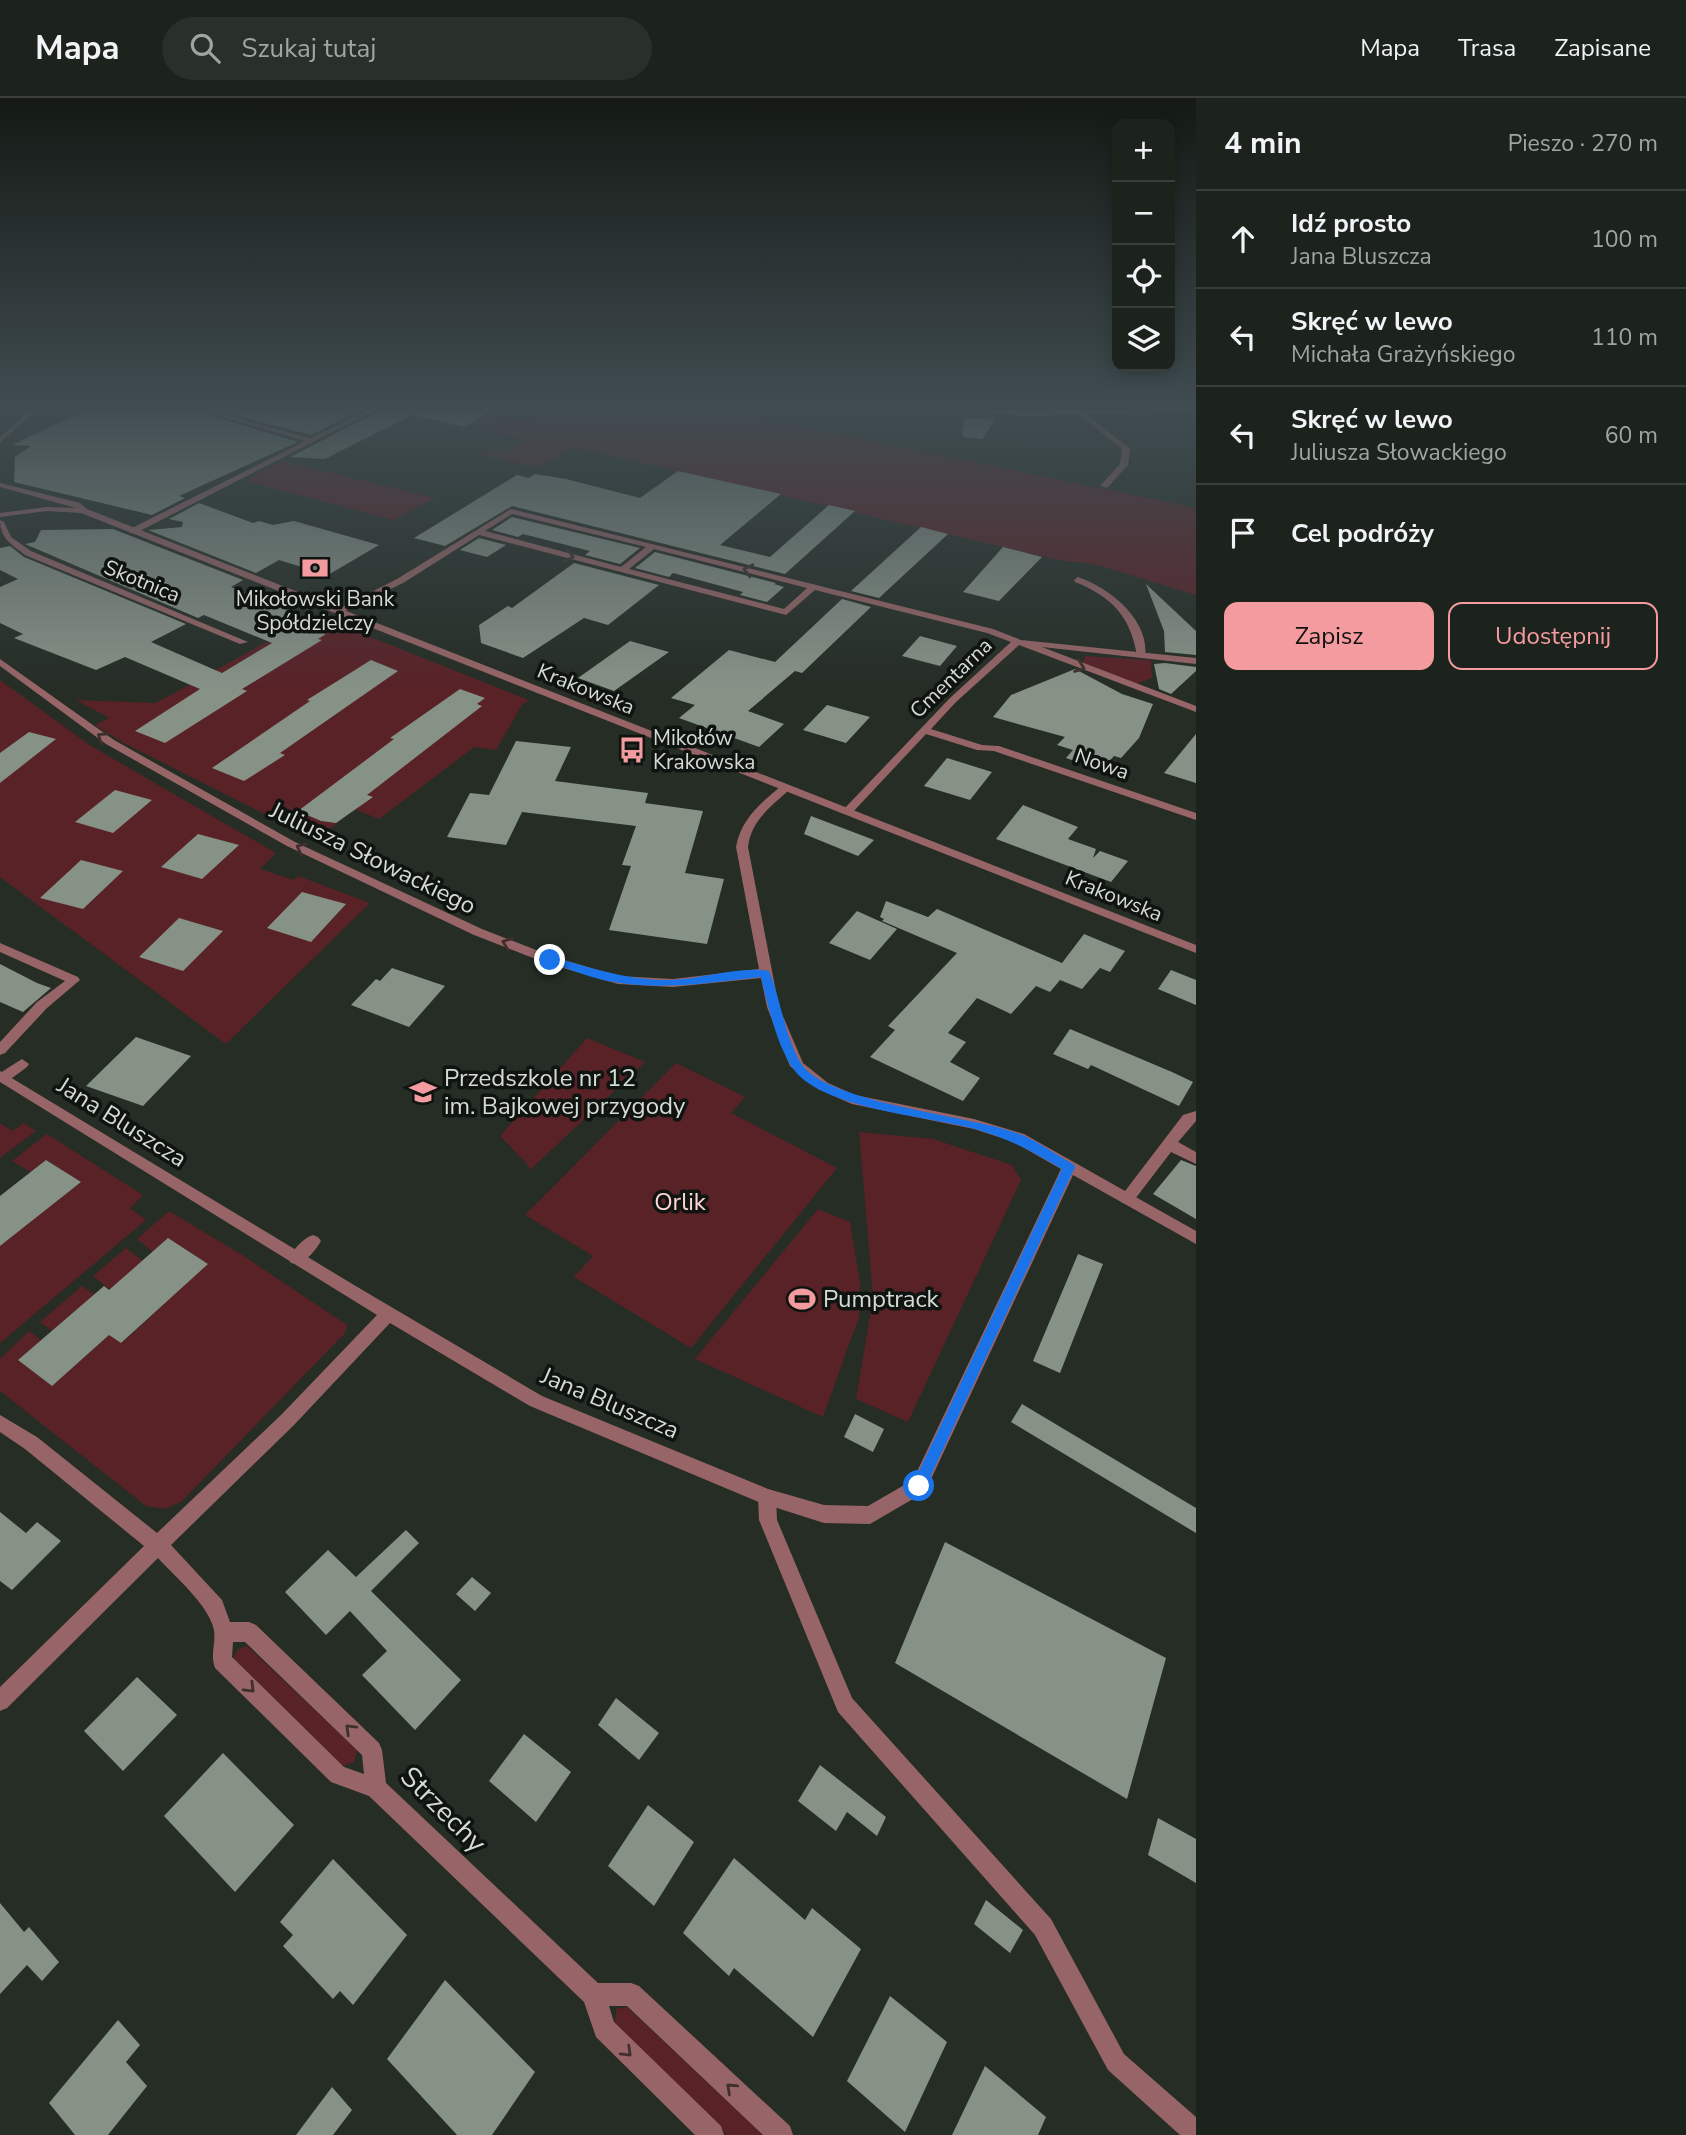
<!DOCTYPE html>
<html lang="pl">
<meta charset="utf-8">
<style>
:root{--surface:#1c221c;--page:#292f29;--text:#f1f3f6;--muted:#a0a4a3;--line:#3a3f3b;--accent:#f49b9f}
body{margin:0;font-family:"Nunito Sans",sans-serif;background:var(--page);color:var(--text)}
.controls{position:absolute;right:21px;top:21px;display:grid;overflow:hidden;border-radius:14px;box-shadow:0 4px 18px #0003}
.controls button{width:63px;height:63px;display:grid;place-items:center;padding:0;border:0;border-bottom:2px solid var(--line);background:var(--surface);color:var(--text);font:35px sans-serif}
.stop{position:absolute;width:21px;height:21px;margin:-16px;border:5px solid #1a73e8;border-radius:50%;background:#fff}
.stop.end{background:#1a73e8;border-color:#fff;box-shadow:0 2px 7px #0008}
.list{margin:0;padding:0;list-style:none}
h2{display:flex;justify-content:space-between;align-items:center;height:91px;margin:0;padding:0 28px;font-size:30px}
h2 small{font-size:23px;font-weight:400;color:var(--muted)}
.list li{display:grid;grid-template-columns:46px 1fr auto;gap:21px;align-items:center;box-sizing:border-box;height:98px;padding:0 28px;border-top:2px solid var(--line)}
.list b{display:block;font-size:26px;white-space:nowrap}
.list p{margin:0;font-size:23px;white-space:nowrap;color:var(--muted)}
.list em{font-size:23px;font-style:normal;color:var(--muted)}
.actions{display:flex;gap:14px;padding:21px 28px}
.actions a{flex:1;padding:16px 0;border:2px solid var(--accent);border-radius:14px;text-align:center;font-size:24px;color:var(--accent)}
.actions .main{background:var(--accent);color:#111}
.icon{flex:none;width:38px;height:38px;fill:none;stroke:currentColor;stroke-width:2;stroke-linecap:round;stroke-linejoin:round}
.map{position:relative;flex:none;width:1196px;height:2037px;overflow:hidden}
header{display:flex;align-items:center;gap:42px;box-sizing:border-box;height:98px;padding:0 35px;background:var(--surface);border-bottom:2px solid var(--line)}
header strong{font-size:33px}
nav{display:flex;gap:38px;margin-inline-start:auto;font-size:24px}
.search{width:490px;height:63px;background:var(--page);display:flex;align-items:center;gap:18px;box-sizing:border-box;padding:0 24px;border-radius:38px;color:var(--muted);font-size:26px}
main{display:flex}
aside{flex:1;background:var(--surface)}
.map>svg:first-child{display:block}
</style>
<header>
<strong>Mapa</strong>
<div class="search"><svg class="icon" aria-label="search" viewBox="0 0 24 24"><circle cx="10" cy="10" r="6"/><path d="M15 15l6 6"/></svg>Szukaj tutaj</div>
<nav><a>Mapa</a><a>Trasa</a><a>Zapisane</a></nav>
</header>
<main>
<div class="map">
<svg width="1196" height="2037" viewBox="0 0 1196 2037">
<rect width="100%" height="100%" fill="#252d25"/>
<path fill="#582227" d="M561,306H695L1196,410V497L1094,466L1059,462L574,349L536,370L478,356L477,353H509L524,342L466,328L472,317L531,322Z
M282,363L435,400L394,422L245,383Z
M315,517L529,602L522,607L496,652L474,649L379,721L349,709L352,713L316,742L122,644L95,627L109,620L76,602L156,605Z
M1085,558L1151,562L1152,580L1133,587L1083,565Z
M0,582L91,648L276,755L260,771L294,782L298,778L370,805L226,946L0,779Z
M587,940L645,964L530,1072L528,1067L500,1038Z
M676,965L745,999L731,1015L837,1070L691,1250L574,1179L593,1158L525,1117Z
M0,1025L13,1033L23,1025L36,1033L0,1060Z
M859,1034L933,1041L1012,1067L1021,1082L908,1324L856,1301L873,1199Z
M47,1036L143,1097L130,1110L146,1122L0,1245V1148L80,1084L47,1062L30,1074L12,1063Z
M818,1111L850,1124L860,1184L859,1219L823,1319L695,1261Z
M169,1113L244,1158L347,1227L346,1234L181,1404L164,1411L146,1408L0,1293V1261L29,1233L41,1242L18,1262L52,1288L109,1237L122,1245L207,1166L168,1141L153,1154L137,1141Z
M126,1150L143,1163L110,1192L93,1178Z
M82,1188L100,1200L81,1217L75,1213L52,1233L40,1224Z
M247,1548L357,1652L354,1664L343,1668L233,1560L238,1551Z
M627,1909L763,2037H727L615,1927L616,1911Z"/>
<path fill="#879287" d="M99,306H172L298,344L179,398L185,400L152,417L14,384L15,359L31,348L12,347Z
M192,306H374L311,337Z
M403,306H501L465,329L412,317L325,361L290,359L387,309L403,313Z
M965,319L995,322L982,341L962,339Z
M678,373L781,396L720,447L770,459L829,407L855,413L785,476L512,408L445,448L414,440L517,377L529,380L535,376L566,381L640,400Z
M199,405L253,425L259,423L273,427L294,423L379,447L328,477L279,462L256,475L148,432L182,429L183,424L169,421Z
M512,419L640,450L620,466L585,457L590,453L523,436L518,439L492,432Z
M921,429L948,436L879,500L851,493Z
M113,431L243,482L231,489L297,515L284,521L326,536L318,541L322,542L242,591L247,593L165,645L135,633L200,591L125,559L96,572L14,540L23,536L0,525V489L18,481L0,472V450L10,448L24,459L186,526L151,544L222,575L272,545L204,517L198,520L25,446L35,444L41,432Z
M479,440L506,447L487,459L460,452Z
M1003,449L1042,459L999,503L963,494Z
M655,454L776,485L774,486L784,489L767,504L740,497L743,494L673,475L669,479L635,470Z
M574,465L659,487L608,527L584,520L523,560L481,545L479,527L508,508L512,510Z
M1146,486L1196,533V557L1165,554L1164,533Z
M842,501L871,509L802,575L795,573L748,613L784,626L759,649L679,620L695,607L671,600L729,552L775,564Z
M920,538L957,548L940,568L902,558Z
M630,543L669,554L614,593L578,580Z
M371,562L398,573L280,655L285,657L244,683L212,670L310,603L307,602Z
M1165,565L1196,569V573L1171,596L1159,591L1154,566Z
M1075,571L1122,596L1153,606L1139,640L1121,660L1114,658L1101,672L1066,660L1073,652L1057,647L1065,639L993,619L1011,597Z
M460,591L485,600L477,606L482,608L367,697L373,699L336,725L321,723L298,713L394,641L390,640Z
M827,607L870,619L846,645L803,632Z
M29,634L56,641L0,685V655Z
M1196,636V685L1164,675Z
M516,643L571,649L555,683L648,695L645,705L703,713L685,775L724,781L707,846L609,832L631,768L622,767L636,728L522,714L506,747L447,739L470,695L489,697Z
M947,660L992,674L970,702L924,688Z
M115,692L152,702L113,735L75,724Z
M1023,707L1078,729L1068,741L1096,751L1093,760L1100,753L1128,763L1111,784L996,741Z
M811,718L874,742L858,758L804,736Z
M198,736L239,747L202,781L161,769Z
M81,762L123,773L83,811L40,800Z
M302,794L346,806L311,844L267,830Z
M886,803L928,819L937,811L1062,865L1084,836L1125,853L1110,874L1100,870L1082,891L1060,882L1050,894L1036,888L1011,916L977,900L948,935L966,944L950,964L980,980L963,1003L870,959L895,932L888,928L957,855L882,823L884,821L880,819Z
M857,813L897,831L870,862L829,845Z
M179,820L223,833L183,873L139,859Z
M0,866L37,885L51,890L23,914L0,904Z
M392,870L445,888L409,929L351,907L376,881L380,883Z
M1171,872L1196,882V907L1158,891Z
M1070,931L1172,974L1193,984L1179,1008L1091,967L1088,971L1053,956Z
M136,939L191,958L143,1008L86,988Z
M46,1062L81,1084L0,1148V1098Z
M1181,1062L1196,1068V1121L1153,1096Z
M168,1140L208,1166L121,1245L109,1237L52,1288L18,1262L104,1188L109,1192Z
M1078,1156L1103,1166L1060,1275L1033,1263Z
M1022,1306L1196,1410V1435L1011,1324Z
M855,1316L884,1331L873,1354L844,1339Z
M0,1414L26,1435L37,1424L61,1443L12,1492L0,1483Z
M406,1432L419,1445L371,1493L461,1582L415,1632L362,1577L387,1553L350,1513L326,1537L285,1494L328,1452L356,1479Z
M945,1444L1166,1560L1127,1701L895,1565Z
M472,1479L491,1495L475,1513L456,1496Z
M137,1579L177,1617L123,1673L84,1633Z
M616,1600L659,1635L639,1662L598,1627Z
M524,1636L571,1674L536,1724L489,1683Z
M223,1655L294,1727L235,1794L164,1718Z
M820,1667L886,1719L877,1738L847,1714L836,1733L798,1703Z
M648,1707L694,1744L654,1808L608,1768Z
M1158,1720L1196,1741V1785L1148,1757Z
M734,1760L805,1822L812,1810L861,1851L813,1939L734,1870L729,1878L683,1835Z
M333,1761L407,1837L353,1907L340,1893L333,1901L283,1848L293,1837L280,1824Z
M986,1802L1023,1832L1010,1855L974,1826Z
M0,1805L24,1834L29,1829L59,1864L42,1883L27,1867L0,1896Z
M445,1882L535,1974L492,2037H457L387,1961Z
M890,1898L947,1944L905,2034L847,1983Z
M118,1922L140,1947L126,1964L147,1988L108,2037H75L49,2005Z
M985,1968L1046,2019L1038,2037H952Z
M332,1989L352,2012L333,2037H296Z"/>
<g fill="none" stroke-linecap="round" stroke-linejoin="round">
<path fill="#976567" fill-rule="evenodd" d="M1077,313H1081L1130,350L1128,367L1107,390L1100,388L1120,366L1122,351L1077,315Z
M1078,479C1110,490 1150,522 1145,559L1137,557C1130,518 1112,499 1075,484L1074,482Z
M0,845L78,879L80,882L47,910L5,955L0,957V944L37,904L65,883L0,854Z
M22,961L29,966L27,969L8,983L0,984V975Z
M1196,1013V1023L1178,1044L1196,1054V1066L1171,1054L1132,1105H1122L1120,1101L1122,1097L1183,1017Z
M313,1137L318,1139L321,1143C315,1153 303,1169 291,1165L288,1161C293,1152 303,1140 313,1137Z
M767,1391L773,1393L776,1399L777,1422L852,1600L1051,1821L1124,1956L1196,2019V2037H1180L1108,1972L1035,1837L838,1614L759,1422L758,1399L761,1393Z"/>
<path fill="#976567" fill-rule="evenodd" d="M175,306H184L311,340L380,306H387L136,435H130V431L305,343Z
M908,306H929L1023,314L1196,309V313L1023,318Z
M511,411L993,531L1021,542L1196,560V566L1042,549L1196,608V614L1019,547L956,604L931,631L982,647L999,648L1196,715V722L994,653L977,652L926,636L851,716H843V712L950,600L1011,544L987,535L815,492L786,517L479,437L403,485L341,515L334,513L397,481ZM512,416L646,449L621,469L485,433ZM654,451L807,490L784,511L629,471Z
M0,422L4,424L11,439L31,453L248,544L240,546L25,457C11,446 0,440 0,422Z
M0,561L114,642L295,744L482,831L554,859L618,878L673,881L759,871L736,749C741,721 761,705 781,688H789V692C770,709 751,723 748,749L779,909L803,965L828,985L855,997L974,1021L1024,1036L1196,1133V1146L1073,1077L925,1394L870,1426L824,1425L761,1405L530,1308L390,1225L294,1327L171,1447L222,1502L230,1524H249L256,1527L379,1645L382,1652L386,1685L598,1885H631L639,1888L790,2028L793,2037H763L627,1908H609L614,1924L721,2028L724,2037H695L596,1939L584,1904L369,1698L331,1684L215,1570C210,1557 216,1545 214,1532C209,1507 175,1479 158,1460L7,1610L0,1613V1589L144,1448L25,1351L0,1334V1317L37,1339L157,1435L282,1316L377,1217L0,984V973L354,1187L542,1298L768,1391L824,1407L868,1408L913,1382L1061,1071L1014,1044L974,1031L852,1006L818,991L790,968L767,909L761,880L673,889L618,886L546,865L474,837L287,748L106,646L0,568ZM233,1544H245L362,1657L364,1676L344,1669L232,1559Z"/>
<path fill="#976567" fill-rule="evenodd" d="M37,306H43L0,345V339Z
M0,385L80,405L87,411L1196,847V855L81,415L47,413L0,419V415L47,409L76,410L0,389Z"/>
</g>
<defs><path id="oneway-chevron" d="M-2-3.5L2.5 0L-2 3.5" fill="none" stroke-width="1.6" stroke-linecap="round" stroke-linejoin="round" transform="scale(1.75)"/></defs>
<g stroke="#3f302f">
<use href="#oneway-chevron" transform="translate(569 458) rotate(14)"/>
<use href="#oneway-chevron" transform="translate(748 472) rotate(-166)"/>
<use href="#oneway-chevron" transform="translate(1080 569) rotate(21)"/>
<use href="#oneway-chevron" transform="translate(102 639) rotate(-147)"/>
<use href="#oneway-chevron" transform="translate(301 750) rotate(-155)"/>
<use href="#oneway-chevron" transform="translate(507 845) rotate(-159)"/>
<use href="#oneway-chevron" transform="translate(250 1590) rotate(45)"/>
<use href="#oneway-chevron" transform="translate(350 1631) rotate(-136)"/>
<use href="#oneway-chevron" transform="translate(627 1954) rotate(44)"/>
<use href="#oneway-chevron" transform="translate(731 1990) rotate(-137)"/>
</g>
<linearGradient id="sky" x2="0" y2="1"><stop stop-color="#141914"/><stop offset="0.52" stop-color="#404c51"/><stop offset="1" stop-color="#404c51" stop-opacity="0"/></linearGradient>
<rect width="1196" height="591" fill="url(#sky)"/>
<path fill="#1a73e8" d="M550,858C591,870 629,883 672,882C703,881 738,868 769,873C781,902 784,936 800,964C824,1006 973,1017 1022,1037C1039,1044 1056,1057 1073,1066L1075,1069L924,1392L919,1394L912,1388L1062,1071C1033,1054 1008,1040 975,1031C929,1018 819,1011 792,969C777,947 767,905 761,879C714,884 667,892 620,885C595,882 570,871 547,864V859Z"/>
<defs>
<g id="bank-bare" transform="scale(2.1)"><path d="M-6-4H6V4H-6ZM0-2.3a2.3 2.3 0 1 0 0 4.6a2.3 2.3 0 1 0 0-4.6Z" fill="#f49b9f" stroke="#101411" stroke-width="2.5" paint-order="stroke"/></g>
<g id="bus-bare" transform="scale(2.1)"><path d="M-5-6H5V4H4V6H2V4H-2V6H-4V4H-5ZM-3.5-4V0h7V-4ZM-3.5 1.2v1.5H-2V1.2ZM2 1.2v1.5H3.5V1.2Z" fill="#f49b9f" stroke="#101411" stroke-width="2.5" paint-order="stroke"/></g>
<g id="school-bare" transform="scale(2.1)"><path d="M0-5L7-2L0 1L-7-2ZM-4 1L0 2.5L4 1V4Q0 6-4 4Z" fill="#f49b9f" stroke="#101411" stroke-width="2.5" paint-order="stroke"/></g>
<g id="stadium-bare" transform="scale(2.1)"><path d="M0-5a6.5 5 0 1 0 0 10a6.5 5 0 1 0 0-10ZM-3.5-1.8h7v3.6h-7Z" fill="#f49b9f" stroke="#101411" stroke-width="2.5" paint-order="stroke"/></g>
</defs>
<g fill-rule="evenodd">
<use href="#bank-bare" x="315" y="470"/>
<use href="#bus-bare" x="632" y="652"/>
<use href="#school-bare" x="423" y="994"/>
<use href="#stadium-bare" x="802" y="1201"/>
</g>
<g text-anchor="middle" stroke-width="7" stroke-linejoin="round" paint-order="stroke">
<g font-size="21" fill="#d4dad4" stroke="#101411">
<text transform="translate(142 483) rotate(22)" y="7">Skotnica</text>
<text transform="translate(951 580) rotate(-44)" y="7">Cmentarna</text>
<text transform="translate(586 591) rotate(22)" y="7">Krakowska</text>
<text transform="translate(1102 666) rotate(19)" y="7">Nowa</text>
<text transform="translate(1114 798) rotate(22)" y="7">Krakowska</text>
</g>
<g font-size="21" fill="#d4dad4" stroke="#101411">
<text x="315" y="508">Mikołowski Bank<tspan x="315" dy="24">Spółdzielczy</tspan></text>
<text x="653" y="647" text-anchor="start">Mikołów<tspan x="653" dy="24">Krakowska</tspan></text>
</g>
<g font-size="24" fill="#d4dad4" stroke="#101411">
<text transform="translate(373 760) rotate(26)" y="8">Juliusza Słowackiego</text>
<text transform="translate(122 1024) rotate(32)" y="8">Jana Bluszcza</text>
<text transform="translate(610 1305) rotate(23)" y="8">Jana Bluszcza</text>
</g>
<g font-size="24" fill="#d4dad4" stroke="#101411" text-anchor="start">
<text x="444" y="988">Przedszkole nr 12<tspan x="444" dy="28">im. Bajkowej przygody</tspan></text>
<text x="823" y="1209">Pumptrack</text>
</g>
<g font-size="24" fill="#fed5d6" stroke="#101411">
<text x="680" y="1112">Orlik</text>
</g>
<g font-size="28" fill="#d4dad4" stroke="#101411">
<text transform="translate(444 1711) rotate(45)" y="10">Strzechy</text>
</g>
</g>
</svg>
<div class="controls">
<button>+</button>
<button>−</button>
<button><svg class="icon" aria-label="locate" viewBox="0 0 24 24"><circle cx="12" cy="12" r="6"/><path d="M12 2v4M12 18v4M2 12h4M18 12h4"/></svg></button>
<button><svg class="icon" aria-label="layers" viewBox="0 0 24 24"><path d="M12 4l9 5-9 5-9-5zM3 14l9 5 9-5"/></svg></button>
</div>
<div class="stop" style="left:919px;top:1388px"></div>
<div class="stop end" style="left:550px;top:862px"></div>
</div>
<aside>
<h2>4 min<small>Pieszo · 270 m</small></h2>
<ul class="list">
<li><svg class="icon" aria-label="ahead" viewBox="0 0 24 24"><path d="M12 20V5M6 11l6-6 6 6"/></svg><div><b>Idź prosto</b><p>Jana Bluszcza</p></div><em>100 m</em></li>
<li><svg class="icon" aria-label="left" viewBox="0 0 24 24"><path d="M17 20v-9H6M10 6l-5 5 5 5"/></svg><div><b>Skręć w lewo</b><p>Michała Grażyńskiego</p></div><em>110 m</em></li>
<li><svg class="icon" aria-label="left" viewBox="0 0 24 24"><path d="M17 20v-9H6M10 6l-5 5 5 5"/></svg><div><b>Skręć w lewo</b><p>Juliusza Słowackiego</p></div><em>60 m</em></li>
<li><svg class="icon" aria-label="arrive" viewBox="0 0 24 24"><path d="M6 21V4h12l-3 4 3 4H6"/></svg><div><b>Cel podróży</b></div></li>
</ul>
<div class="actions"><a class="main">Zapisz</a><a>Udostępnij</a></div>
</aside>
</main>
